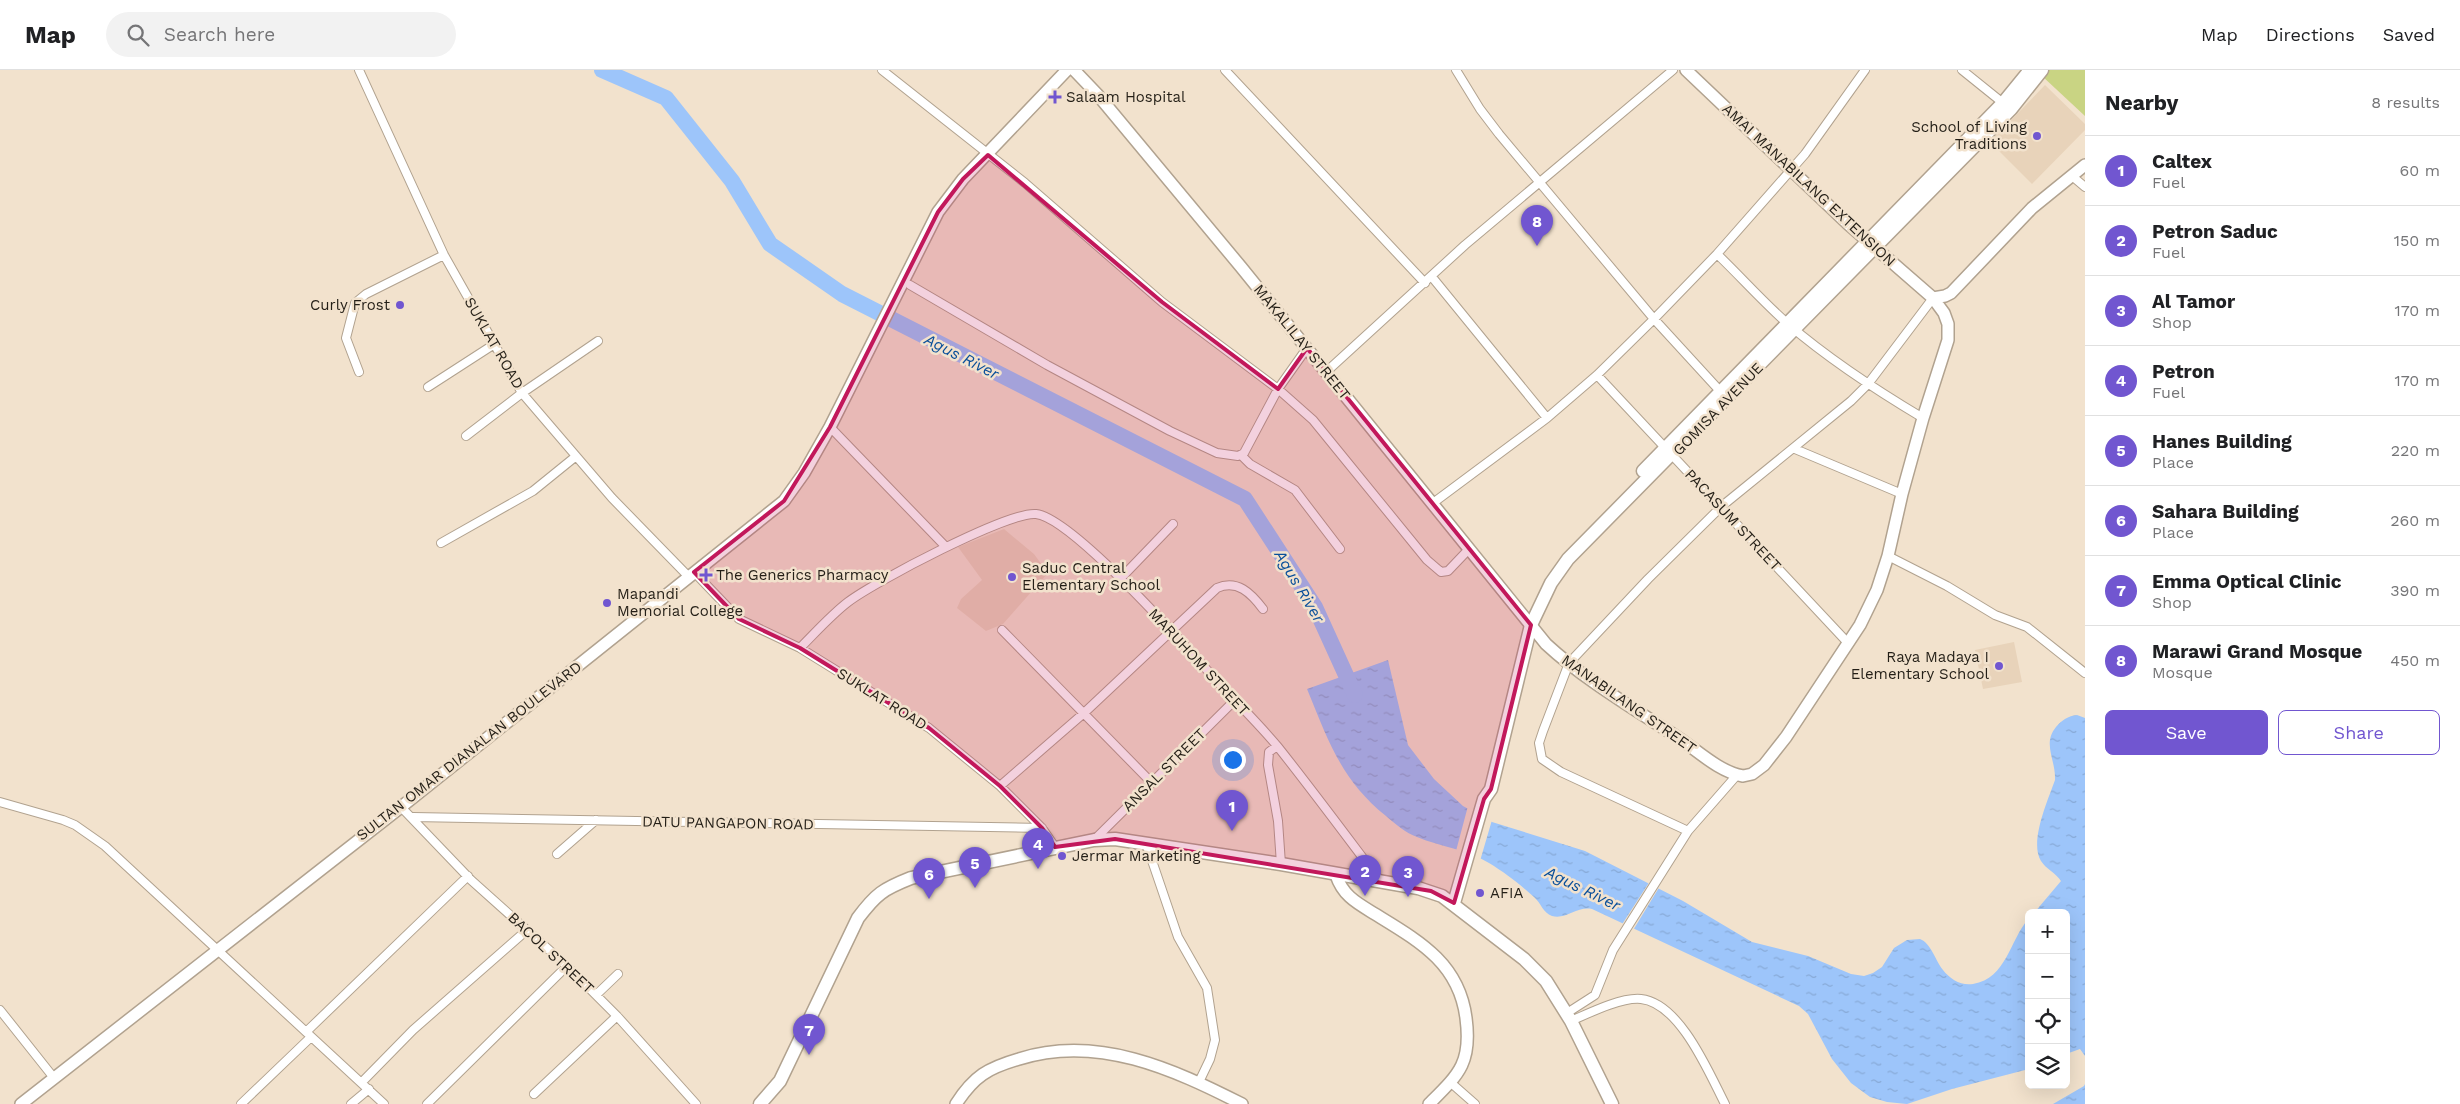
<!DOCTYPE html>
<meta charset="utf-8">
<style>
:root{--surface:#fff;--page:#f2f2f2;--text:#202124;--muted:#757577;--line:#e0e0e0;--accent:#7156d0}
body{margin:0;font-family:"Work Sans",sans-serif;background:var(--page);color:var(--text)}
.controls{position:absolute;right:15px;bottom:15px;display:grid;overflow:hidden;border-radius:8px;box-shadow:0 5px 20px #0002}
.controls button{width:45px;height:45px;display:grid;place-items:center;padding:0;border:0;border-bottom:1px solid var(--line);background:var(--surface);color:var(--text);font:25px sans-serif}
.you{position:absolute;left:1232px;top:689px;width:18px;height:18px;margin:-12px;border:4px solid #fff;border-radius:50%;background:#1a73e8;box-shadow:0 0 0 8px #1a73e833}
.badge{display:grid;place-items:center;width:32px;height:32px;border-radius:50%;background:var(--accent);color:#fff;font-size:16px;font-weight:700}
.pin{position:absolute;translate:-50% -41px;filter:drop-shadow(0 1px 2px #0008)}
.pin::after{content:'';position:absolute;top:26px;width:18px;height:15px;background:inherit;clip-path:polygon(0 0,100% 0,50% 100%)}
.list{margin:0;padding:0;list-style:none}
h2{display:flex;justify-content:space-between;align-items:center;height:65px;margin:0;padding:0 20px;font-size:21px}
h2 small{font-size:16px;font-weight:400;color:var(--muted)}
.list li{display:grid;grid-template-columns:32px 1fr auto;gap:15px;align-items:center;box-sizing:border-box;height:70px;padding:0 20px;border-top:1px solid var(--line)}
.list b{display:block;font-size:19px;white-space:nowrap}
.list p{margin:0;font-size:16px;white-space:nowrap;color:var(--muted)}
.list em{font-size:16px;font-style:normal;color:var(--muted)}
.actions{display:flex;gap:10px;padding:15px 20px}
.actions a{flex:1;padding:11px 0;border:1px solid var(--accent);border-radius:8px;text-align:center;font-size:18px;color:var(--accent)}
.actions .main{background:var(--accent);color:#fff}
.icon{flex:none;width:28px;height:28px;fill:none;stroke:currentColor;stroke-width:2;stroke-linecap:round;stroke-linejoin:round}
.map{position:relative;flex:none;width:2085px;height:1034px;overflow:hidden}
header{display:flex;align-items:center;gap:30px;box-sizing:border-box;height:70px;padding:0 25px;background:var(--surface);border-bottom:1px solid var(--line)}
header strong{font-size:24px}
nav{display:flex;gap:28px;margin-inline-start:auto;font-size:18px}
.search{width:350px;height:45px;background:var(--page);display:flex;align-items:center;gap:12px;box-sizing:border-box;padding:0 18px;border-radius:28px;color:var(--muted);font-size:19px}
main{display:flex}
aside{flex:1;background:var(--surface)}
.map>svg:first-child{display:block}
</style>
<header>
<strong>Map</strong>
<div class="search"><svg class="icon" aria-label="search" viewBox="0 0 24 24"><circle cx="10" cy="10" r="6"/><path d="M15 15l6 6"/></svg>Search here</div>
<nav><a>Map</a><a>Directions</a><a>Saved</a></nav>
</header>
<main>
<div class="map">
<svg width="2085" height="1034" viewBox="0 0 2085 1034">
<defs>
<pattern id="water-ripples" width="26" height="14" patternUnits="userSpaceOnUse" patternTransform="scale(1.25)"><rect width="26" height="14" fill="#9dc5fa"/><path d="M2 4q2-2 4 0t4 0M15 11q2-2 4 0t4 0" fill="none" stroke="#87a9d6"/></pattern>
</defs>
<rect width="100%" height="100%" fill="#f2e2cd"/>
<path fill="#e8d3ba" d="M2045,15L2085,54V60L2032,114L1990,72Z
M1004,459L1034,484L1048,503L1003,554L986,561L957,538L961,529L982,510L958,477Z
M2014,572L2022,612L1983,619L1975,580Z"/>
<path fill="#c9d483" d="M2047,0H2085V46L2042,6Z"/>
<path fill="url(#water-ripples)" d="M1388,590L1408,675L1434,709L1463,736L1492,752L1585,781L1683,831L1752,872L1808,886L1851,904L1864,906L1873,903L1882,897L1894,878L1907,870L1920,869C1931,873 1935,890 1943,900C1950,909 1961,916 1973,914C2007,908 2009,871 2029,848V999L1952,1019L1907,1034L1887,1032L1870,1027L1851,1013L1832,989L1808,944L1799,936L1592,839C1577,836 1566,850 1552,846C1543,843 1541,833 1534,827C1521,815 1504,802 1489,793C1466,779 1441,777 1417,767C1406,763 1395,754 1386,746C1341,710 1328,670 1307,619Z
M2077,645L2085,648V986L2080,979L2066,984V843H2034L2061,811C2056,803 2046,799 2041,791C2029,772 2048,730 2055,710C2056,690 2042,674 2056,657C2062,650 2068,646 2077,645Z
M2085,1014V1034H2053L2084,1016Z"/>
<path fill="#f2e2cd" d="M1468,736L1492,750L1480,791L1456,781Z
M1650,811L1660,816L1632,862L1621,856Z"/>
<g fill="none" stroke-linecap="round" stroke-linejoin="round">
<path stroke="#9dc5fa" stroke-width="16" d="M602,0L666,28L732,111L770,174L842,224L1245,429L1315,537L1355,625"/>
<g stroke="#b1a28f" stroke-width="10">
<path id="street" d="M359,0L444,185L522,323L612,428L688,506
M882,0L1025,113L1162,232L1278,319L1307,278
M1225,0L1425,213
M1456,0L1480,39L1499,64L1654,249L1720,321
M1962,0L2003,33
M2072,106L2085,117
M1717,184C1741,207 1763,232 1788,254C1830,290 1876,320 1923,348
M1432,207L1547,348
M910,215L1047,295L1170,361L1217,383L1238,386L1244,383L1278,319L1313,350L1427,490L1441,502L1448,501L1469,479
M359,302L346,268L355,233L366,224L444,185
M1326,302L1465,175L1673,0
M1597,305L1848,573
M428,317L493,275
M830,357L946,477
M466,366L522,323L598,271
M1795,379L1902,424
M1241,385L1250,394L1295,420L1340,479
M1433,433L1547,348L1597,305L1654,249L1717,184L1805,84L1865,0
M441,473L533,421L575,387
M1888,486L1947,516L1995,545L2027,557L2085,603
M694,502L739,549L800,578L929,658L1000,716L1042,758L1055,777
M1121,508L1173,454
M1002,560L1152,713
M800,578C816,562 831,545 848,532C874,512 1009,441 1036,444C1073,448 1188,579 1217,611C1237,633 1259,654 1278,677C1313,721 1347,767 1381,812
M1277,676L1269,682L1268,695L1278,751L1281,794
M1000,716L1084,643L1217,518C1237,509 1251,523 1263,539
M0,732L63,750L75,755L105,776L384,1034
M401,737L471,810L567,896L617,946L696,1034
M413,747L1042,758
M1688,761L1561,702L1542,689L1539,673L1543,661L1569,593L1648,509L1722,436L1851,331L1868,314L1933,228
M1094,770L1235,630
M1146,773L1178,867L1207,918L1215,970L1210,989L1199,1012
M557,784L596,750
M596,925L618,904
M0,940L54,1008
M1567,943L1595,925L1613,880L1688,761L1737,705
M1571,951C1589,943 1621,927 1641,929C1680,933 1709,1003 1725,1034
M306,962L468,806
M362,1012L413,960L527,860
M1450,1012L1475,1034
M534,1024L617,946
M241,1034L311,967
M351,1034L369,1019
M427,1034L567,896"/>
</g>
<g stroke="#b1a28f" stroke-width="14">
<path id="secondary" d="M1074,0L1097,24L1241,197L1546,574C1586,611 1635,639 1680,669C1699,682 1720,702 1743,706L1752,704L1764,695L1786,667L1860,555L1877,520L1888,486L1902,424L1923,348L1948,270V254L1944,243L1933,228L1848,154L1686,0
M1933,228L1945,226L1951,223L2032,138L2085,95
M1336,805C1343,826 1357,833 1375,844C1419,871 1459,893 1466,948C1472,993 1459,1004 1429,1034
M21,1034L401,737L784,431L804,403L830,357L938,142L963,109L1067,0
M956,1034C974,1006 988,998 1019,989C1097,964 1173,999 1242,1034"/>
</g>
<g stroke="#b1a28f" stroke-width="15">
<path id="primary" d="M1643,401L2003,33L2030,0
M1454,833L1484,729L1491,719L1531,555L1551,513L1568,489L2011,39L2042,0
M760,1034L780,1011L858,848C876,824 883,819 911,808L1094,770L1115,769L1281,794L1418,818L1442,826L1524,889L1546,911L1571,951L1612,1034"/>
</g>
<use href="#street" stroke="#fff" stroke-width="8"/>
<use href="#secondary" stroke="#fff" stroke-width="11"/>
<use href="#primary" stroke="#fff" stroke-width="12"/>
</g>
<path fill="#c2185b" fill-opacity="0.2" stroke="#c2185b" stroke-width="4" stroke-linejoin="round" d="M988,85L1162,232L1278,319L1307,278L1531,555L1491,719L1484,729L1454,833L1431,821L1115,769L1055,777L1042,758L1000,716L929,658L800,578L739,549L694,502L784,431L830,357L938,142L963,109Z"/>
<g fill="#7156d0" stroke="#f2e2cd" stroke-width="2">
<path d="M1052.5 19.5h5v5h5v5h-5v5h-5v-5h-5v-5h5z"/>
<circle cx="2037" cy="66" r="5"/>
<circle cx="400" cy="235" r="5"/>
<path d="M703.5 497.5h5v5h5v5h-5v5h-5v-5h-5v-5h5z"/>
<circle cx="1012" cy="507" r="5"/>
<circle cx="607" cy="533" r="5"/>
<circle cx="1999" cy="596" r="5"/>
<circle cx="1062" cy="786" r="5"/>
<circle cx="1480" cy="823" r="5"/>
</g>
<g text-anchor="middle" stroke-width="5" stroke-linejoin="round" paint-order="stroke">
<g font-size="15" fill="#241f17" stroke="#f2e2cd" text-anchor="start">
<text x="1066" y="32">Salaam Hospital</text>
<text x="2027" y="62" text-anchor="end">School of Living<tspan x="2027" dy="17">Traditions</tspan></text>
<text x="390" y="240" text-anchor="end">Curly Frost</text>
<text x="1022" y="503">Saduc Central<tspan x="1022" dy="17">Elementary School</tspan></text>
<text x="716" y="510">The Generics Pharmacy</text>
<text x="617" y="529">Mapandi<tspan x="617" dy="17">Memorial College</tspan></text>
<text x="1989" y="592" text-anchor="end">Raya Madaya I<tspan x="1989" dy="17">Elementary School</tspan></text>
<text x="1072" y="791">Jermar Marketing</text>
<text x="1490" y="828">AFIA</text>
</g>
<g font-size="15" fill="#241f17" stroke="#f2e2cd">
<text transform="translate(1809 115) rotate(43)" y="5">AMAI MANABILANG EXTENSION</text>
<text transform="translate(1302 272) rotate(51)" y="5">MAKALILAY STREET</text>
<text transform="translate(494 273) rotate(60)" y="5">SUKLAT ROAD</text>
<text transform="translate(1718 339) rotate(-46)" y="5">GOMISA AVENUE</text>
<text transform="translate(1733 450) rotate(47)" y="5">PACASUM STREET</text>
<text transform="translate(1199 592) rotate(47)" y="5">MARUHOM STREET</text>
<text transform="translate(882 629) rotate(32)" y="5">SUKLAT ROAD</text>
<text transform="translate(1629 634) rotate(35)" y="5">MANABILANG STREET</text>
<text transform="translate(469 681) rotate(-38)" y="5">SULTAN OMAR DIANALAN BOULEVARD</text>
<text transform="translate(1164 700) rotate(-45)" y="5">ANSAL STREET</text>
<text transform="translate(728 753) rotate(1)" y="5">DATU PANGAPON ROAD</text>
<text transform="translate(551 883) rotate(43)" y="5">BACOL STREET</text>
</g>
<g font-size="16" font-style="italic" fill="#094f9a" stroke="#f2e2cd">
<text transform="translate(962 286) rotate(27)" y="6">Agus River</text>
<text transform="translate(1300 516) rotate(59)" y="6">Agus River</text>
<text transform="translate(1583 818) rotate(26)" y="6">Agus River</text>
</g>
</g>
</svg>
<div class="controls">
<button>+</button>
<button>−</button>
<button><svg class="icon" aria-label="locate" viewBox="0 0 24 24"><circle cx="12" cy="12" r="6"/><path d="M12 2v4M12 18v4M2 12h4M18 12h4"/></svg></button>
<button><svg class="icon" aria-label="layers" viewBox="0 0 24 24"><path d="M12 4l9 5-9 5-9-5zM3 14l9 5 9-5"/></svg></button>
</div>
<div class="you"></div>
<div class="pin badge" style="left:1232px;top:761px">1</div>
<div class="pin badge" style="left:1365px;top:826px">2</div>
<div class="pin badge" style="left:1408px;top:827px">3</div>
<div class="pin badge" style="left:1038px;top:799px">4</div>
<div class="pin badge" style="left:975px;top:818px">5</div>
<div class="pin badge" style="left:929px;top:829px">6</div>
<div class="pin badge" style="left:809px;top:985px">7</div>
<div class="pin badge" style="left:1537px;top:176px">8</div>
</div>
<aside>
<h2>Nearby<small>8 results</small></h2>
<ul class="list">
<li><span class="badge">1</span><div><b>Caltex</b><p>Fuel</p></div><em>60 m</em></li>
<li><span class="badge">2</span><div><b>Petron Saduc</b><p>Fuel</p></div><em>150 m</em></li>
<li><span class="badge">3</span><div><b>Al Tamor</b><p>Shop</p></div><em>170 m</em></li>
<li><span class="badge">4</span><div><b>Petron</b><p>Fuel</p></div><em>170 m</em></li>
<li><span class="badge">5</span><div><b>Hanes Building</b><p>Place</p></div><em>220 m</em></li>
<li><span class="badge">6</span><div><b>Sahara Building</b><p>Place</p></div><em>260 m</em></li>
<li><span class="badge">7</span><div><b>Emma Optical Clinic</b><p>Shop</p></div><em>390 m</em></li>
<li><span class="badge">8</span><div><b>Marawi Grand Mosque</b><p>Mosque</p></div><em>450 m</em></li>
</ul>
<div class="actions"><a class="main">Save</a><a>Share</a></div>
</aside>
</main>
